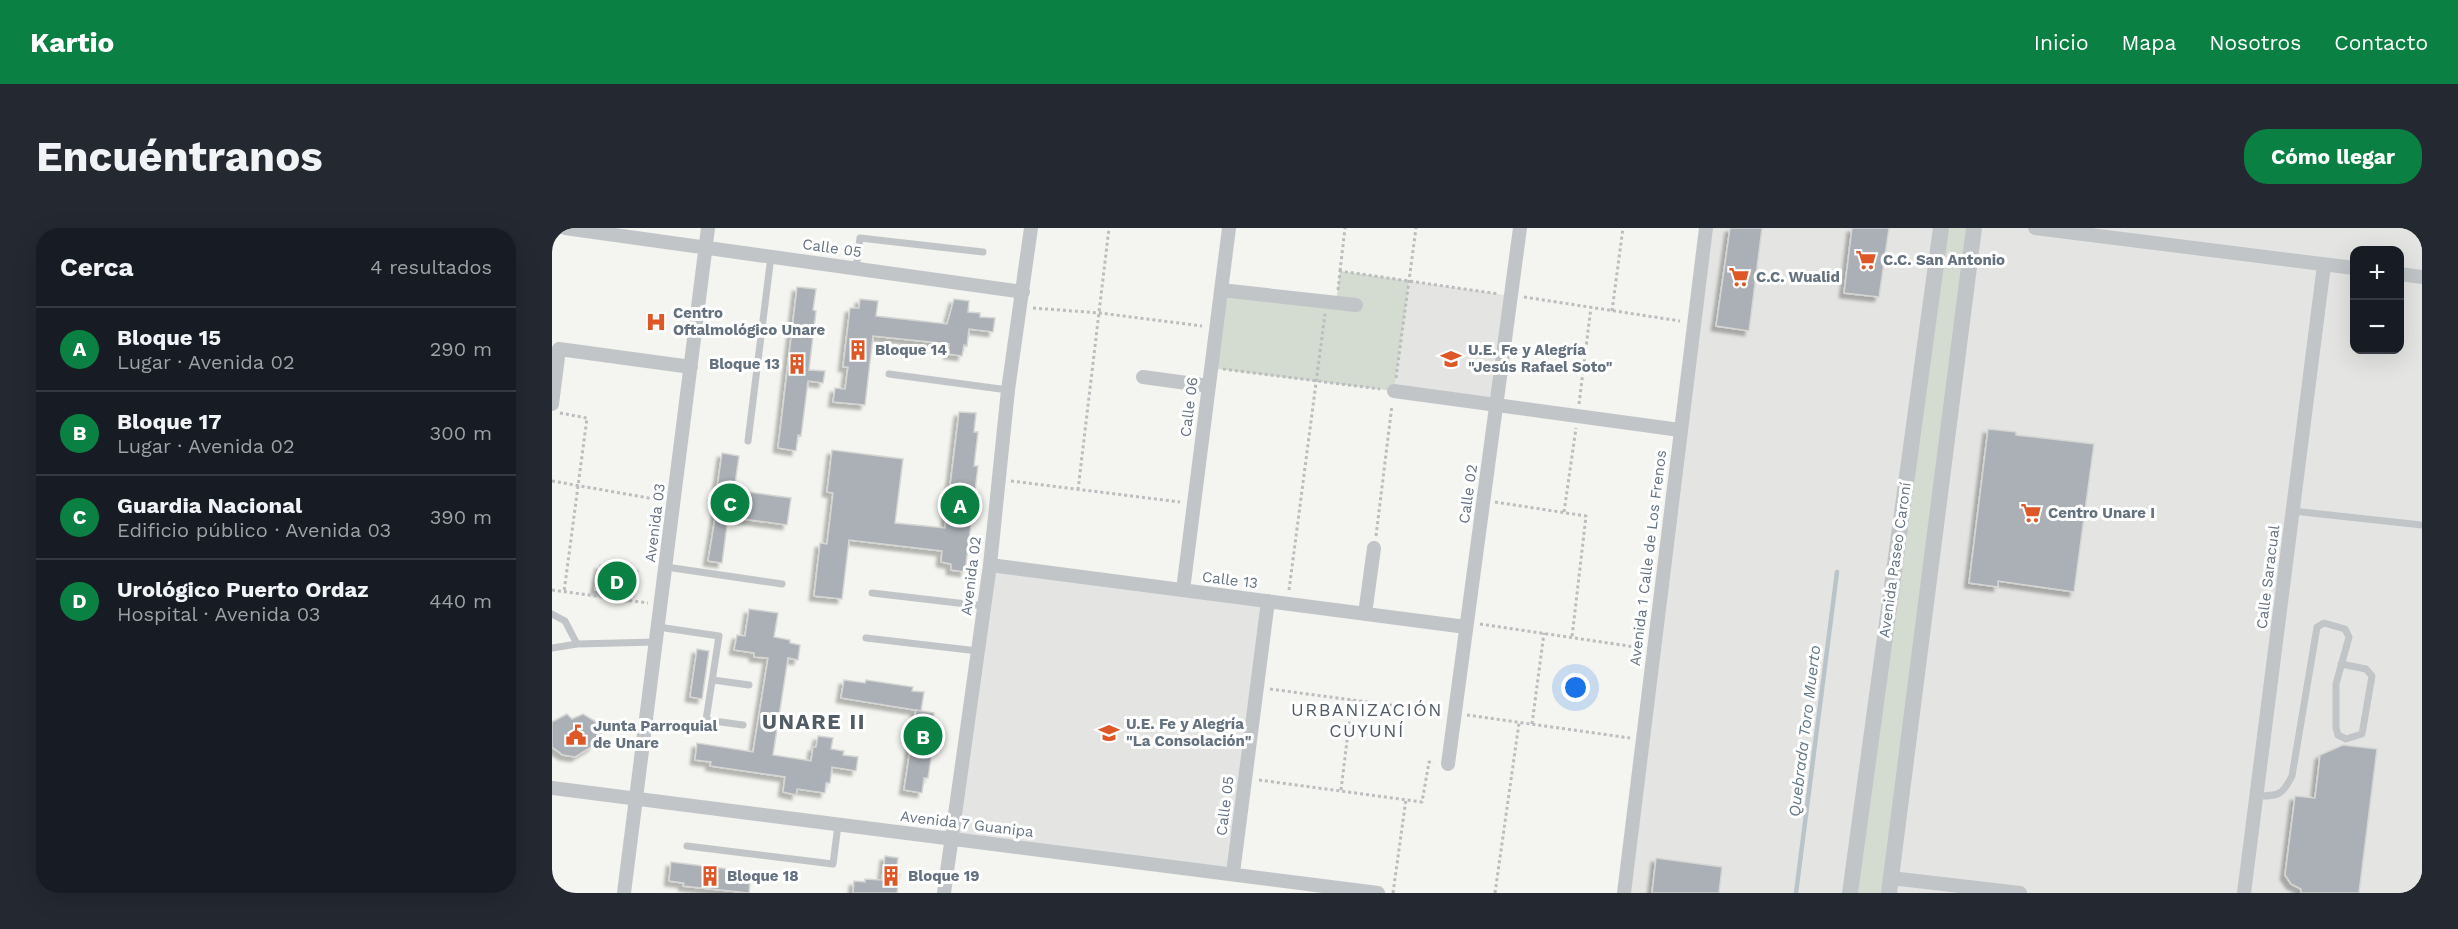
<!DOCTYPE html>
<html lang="es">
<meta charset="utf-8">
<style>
:root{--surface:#171b24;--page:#242831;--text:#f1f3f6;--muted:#9ea1a6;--line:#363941;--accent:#0b8043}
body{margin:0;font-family:"Work Sans",sans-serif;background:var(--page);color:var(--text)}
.controls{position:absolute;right:18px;top:18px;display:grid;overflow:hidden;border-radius:12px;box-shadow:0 6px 24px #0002}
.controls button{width:54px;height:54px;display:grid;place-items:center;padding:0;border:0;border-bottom:2px solid var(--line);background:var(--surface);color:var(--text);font:30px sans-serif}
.you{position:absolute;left:1024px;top:460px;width:21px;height:21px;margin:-15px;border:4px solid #fff;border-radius:50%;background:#1a73e8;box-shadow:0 0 0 9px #1a73e833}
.badge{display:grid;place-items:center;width:39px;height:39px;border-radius:50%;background:var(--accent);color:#fff;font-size:20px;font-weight:700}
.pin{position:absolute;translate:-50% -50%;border:3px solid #fff;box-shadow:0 2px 6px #0006}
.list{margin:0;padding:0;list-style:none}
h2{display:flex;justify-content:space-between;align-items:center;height:78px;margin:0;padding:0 24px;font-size:26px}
h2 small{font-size:20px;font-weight:400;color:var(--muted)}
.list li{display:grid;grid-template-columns:39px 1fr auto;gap:18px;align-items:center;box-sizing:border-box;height:84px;padding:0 24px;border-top:2px solid var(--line)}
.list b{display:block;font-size:22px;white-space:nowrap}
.list p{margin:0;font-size:20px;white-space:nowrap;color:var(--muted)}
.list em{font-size:20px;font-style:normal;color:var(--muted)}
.map{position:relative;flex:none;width:1870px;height:665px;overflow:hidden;border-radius:24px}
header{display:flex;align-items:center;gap:36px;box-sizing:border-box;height:84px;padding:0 30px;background:var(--accent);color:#fff}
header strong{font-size:28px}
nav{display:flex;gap:33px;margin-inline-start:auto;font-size:21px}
.intro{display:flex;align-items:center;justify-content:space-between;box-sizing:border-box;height:144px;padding:0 36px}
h1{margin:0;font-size:42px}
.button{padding:15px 27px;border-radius:24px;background:var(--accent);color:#fff;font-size:21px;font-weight:700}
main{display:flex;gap:36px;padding:0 36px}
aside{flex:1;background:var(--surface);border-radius:24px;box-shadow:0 6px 24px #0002}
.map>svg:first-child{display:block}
</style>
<header>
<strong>Kartio</strong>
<nav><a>Inicio</a><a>Mapa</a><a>Nosotros</a><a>Contacto</a></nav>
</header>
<div class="intro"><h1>Encuéntranos</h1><a class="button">Cómo llegar</a></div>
<main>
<aside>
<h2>Cerca<small>4 resultados</small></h2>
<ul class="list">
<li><span class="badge">A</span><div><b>Bloque 15</b><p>Lugar · Avenida 02</p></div><em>290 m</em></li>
<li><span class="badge">B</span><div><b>Bloque 17</b><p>Lugar · Avenida 02</p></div><em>300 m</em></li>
<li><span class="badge">C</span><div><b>Guardia Nacional</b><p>Edificio público · Avenida 03</p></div><em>390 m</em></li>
<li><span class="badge">D</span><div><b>Urológico Puerto Ordaz</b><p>Hospital · Avenida 03</p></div><em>440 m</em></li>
</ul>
</aside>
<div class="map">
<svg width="1870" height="665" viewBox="0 0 1870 665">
<defs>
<filter id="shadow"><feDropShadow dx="-4.5" dy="4.5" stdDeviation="1.5" flood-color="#0004"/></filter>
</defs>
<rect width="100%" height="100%" fill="#f4f4f0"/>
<path fill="#e4e5e3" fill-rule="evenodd" d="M1154,0H1389L1298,665H1072Z
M1422,0H1870V665H1337ZM1802,22H1848V122H1802Z
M857,53L960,68L945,177L842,163Z
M438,337L716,373L681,645L401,611Z"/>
<path fill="#d4dbd1" d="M1389,0H1422L1337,665H1298Z
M788,43L857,53L842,163L659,140L669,62L784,75Z"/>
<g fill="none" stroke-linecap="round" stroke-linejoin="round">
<path stroke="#bac4c8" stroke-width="4.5" d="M1244,665L1285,344"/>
</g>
<path fill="#aab0b5" stroke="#d5d5d3" stroke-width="1.5" filter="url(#shadow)" d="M1178,0H1210L1197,103L1164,98Z
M1300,0H1337L1327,69L1292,65Z
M245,59L264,61L261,82L264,83L257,142L273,143L271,155L256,153L249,208L246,207L244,223L226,220Z
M308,71L326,73L324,88L395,96L402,71L417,73L416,84L428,85V89L443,90L441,104L417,101L415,118L412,117L410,128L396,126L397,116L321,108L313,177L281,174L283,160L293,161L296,139H291L298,80H307Z
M407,184L424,185L422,204H426L422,238H426L413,344L399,342V336L389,334L390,323L297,312L290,371L262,368L268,315L275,316L281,265L275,264L280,222L351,231L343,295L393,300Z
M1436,201L1464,204V207L1542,216L1522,364L1446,353V359L1417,355Z
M170,225L187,228L182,262L239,270L235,297L176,289L170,335L156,333L168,260H165Z
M48,337L86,343L82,369L43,362Z
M197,381L226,385L222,409L238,412V415L248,417L246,432L236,430L221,527L259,533L261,519H264L266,508L281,510L279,521L292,523L291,527L306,529L304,543L280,539L278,555H274L273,565L245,561L244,567L231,564L233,549L158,538L159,534L143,532L145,515L201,524L216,430L202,429V425L182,422L185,407L193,408Z
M145,421L157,423L150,471L138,469Z
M292,452L313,455L314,452L361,459L360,463L372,464L369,483L289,470Z
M364,482L382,485L380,502L383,503L380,523L376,550H372L370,565L352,562Z
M15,486L20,491L31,486L51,498L48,511L42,512L41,518L23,529L11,527L0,519V494Z
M1791,517L1825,521L1807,665H1749V661L1739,656L1733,647L1743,568L1763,570L1768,527Z
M333,628L346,630L344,645L348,646L345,665H301L302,653L313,654V651L330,652Z
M1104,630L1170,639L1167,665H1100Z
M119,634L199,644L197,665L131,658L132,655L117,653Z"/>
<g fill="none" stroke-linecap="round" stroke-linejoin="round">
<path stroke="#bbbdbf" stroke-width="3" stroke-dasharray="3 3" stroke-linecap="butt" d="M788,43L793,0
M786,62L788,43L947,66
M972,69L1128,93
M481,80L548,85L650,98
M1060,83L1071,0
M671,141L828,161
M844,150L864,0
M1027,176L1039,79
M8,185L35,190L12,364
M0,253L108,272
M459,253L628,274
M526,262L557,0
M943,274L1034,288L1020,409
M1012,284L1024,200
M824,308L840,177
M0,362L96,375
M737,362L773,86
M928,396L1090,420
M718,461L890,484
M915,487L1078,510
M980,496L992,405
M707,552L870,574L877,534L882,535
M789,562L800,472
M841,665L854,571
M943,665L967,495"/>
<path stroke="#c2c5c8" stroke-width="7" d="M304,40L308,10L431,24
M337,146L456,162
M196,213L219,28
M1741,283L1870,297
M114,339L230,356
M320,365L432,378
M0,386L13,393L25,416
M106,399L167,408L154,492L191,497
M314,410L426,423
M0,420L25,416L104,414
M161,452L197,457
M1704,568C1726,568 1730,568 1740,548L1765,399L1772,395L1793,401L1797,409L1784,456V500L1786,507L1794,511L1810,506L1820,448L1814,441L1789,436
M135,618L281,636L286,597"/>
<path stroke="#c2c5c8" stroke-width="14" d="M13,0L471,64
M1483,0L1802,40
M1848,46L1870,49
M669,62L804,77
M591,149L657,158
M842,163L1128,202
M0,176L7,121L139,139
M438,337L914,399
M631,362L677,0
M813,386L822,320
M896,536L968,0
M0,560L826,665
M681,645L716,373
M1339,650L1468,665
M72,665L156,0
M392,665L438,337L456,162L479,0
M1072,665L1154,0
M1692,665L1772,37"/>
<path stroke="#c2c5c8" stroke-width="16" d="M1298,665L1389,0
M1337,665L1422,0"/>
</g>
<defs>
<g id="supermarket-bare" transform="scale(1.62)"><path d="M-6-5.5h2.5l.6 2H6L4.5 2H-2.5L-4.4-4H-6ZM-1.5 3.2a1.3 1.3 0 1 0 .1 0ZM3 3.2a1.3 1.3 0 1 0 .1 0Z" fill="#dd5727" stroke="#fff" stroke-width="2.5" paint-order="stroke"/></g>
<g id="hospital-bare" transform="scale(1.62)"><path d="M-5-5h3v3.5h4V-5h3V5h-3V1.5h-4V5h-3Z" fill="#dd5727" stroke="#fff" stroke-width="2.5" paint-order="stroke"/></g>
<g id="building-bare" transform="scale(1.62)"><path d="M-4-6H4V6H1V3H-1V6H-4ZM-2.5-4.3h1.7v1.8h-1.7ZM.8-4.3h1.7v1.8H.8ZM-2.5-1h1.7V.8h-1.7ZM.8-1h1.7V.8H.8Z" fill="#dd5727" stroke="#fff" stroke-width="2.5" paint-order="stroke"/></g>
<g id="school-bare" transform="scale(1.62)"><path d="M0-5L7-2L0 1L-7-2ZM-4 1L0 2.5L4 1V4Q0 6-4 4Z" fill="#dd5727" stroke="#fff" stroke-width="2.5" paint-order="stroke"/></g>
<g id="civic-bare" transform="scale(1.62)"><path d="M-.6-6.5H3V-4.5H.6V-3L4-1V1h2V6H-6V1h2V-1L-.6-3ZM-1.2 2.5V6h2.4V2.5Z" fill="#dd5727" stroke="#fff" stroke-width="2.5" paint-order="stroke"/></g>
</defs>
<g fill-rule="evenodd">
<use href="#supermarket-bare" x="1314" y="32"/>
<use href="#supermarket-bare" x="1187" y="49"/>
<use href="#hospital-bare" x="104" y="94"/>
<use href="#building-bare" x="306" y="122"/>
<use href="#school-bare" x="899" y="131"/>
<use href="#building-bare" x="245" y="136"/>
<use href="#supermarket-bare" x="1479" y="285"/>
<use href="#school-bare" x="557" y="505"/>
<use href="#civic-bare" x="24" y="507"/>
<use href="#building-bare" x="158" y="648"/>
<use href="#building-bare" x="339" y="648"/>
</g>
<g text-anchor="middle" stroke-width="6" stroke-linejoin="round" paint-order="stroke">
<g font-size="15" fill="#647280" stroke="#fff">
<text transform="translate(280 20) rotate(8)" y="5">Calle 05</text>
<text transform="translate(637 179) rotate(-83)" y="5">Calle 06</text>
<text transform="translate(916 266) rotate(-82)" y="5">Calle 02</text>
<text transform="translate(103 295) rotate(-83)" y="5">Avenida 03</text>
<text transform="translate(1096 330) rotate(-83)" y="5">Avenida 1 Calle de Los Frenos</text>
<text transform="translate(1343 332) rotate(-82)" y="5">Avenida Paseo Caroní</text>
<text transform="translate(419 348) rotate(-83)" y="5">Avenida 02</text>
<text transform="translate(1716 349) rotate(-83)" y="5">Calle Saracual</text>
<text transform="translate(678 352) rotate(7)" y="5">Calle 13</text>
<text transform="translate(673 578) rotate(-83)" y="5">Calle 05</text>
<text transform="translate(415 596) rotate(7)" y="5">Avenida 7 Guanipa</text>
</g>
<g font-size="15" font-weight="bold" fill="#647280" stroke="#fff" text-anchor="start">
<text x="1331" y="37">C.C. San Antonio</text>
<text x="1204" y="54">C.C. Wualid</text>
<text x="121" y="90">Centro<tspan x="121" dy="17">Oftalmológico Unare</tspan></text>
<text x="323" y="127">Bloque 14</text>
<text x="916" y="127">U.E. Fe y Alegría<tspan x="916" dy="17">"Jesús Rafael Soto"</tspan></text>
<text x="228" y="141" text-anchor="end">Bloque 13</text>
<text x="1496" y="290">Centro Unare I</text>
<text x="574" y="501">U.E. Fe y Alegría<tspan x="574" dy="17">"La Consolación"</tspan></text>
<text x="41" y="503">Junta Parroquial<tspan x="41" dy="17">de Unare</tspan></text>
<text x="175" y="653">Bloque 18</text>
<text x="356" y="653">Bloque 19</text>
</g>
<g font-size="16" font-style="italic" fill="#647a85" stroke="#fff">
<text transform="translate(1252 503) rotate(-83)" y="6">Quebrada Toro Muerto</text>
</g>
<g font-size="18" letter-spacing="1.5" fill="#515c65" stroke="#fff">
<text x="815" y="488">URBANIZACIÓN<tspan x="815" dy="21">CUYUNÍ</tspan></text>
</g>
<g font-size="21" font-weight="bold" letter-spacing="1.5" fill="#515c65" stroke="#fff">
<text x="262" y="501">UNARE II</text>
</g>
</g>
</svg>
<div class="controls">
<button>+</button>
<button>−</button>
</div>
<div class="you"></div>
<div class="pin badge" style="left:408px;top:277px">A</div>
<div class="pin badge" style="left:371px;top:508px">B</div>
<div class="pin badge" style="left:178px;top:275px">C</div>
<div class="pin badge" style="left:65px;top:353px">D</div>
</div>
</main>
